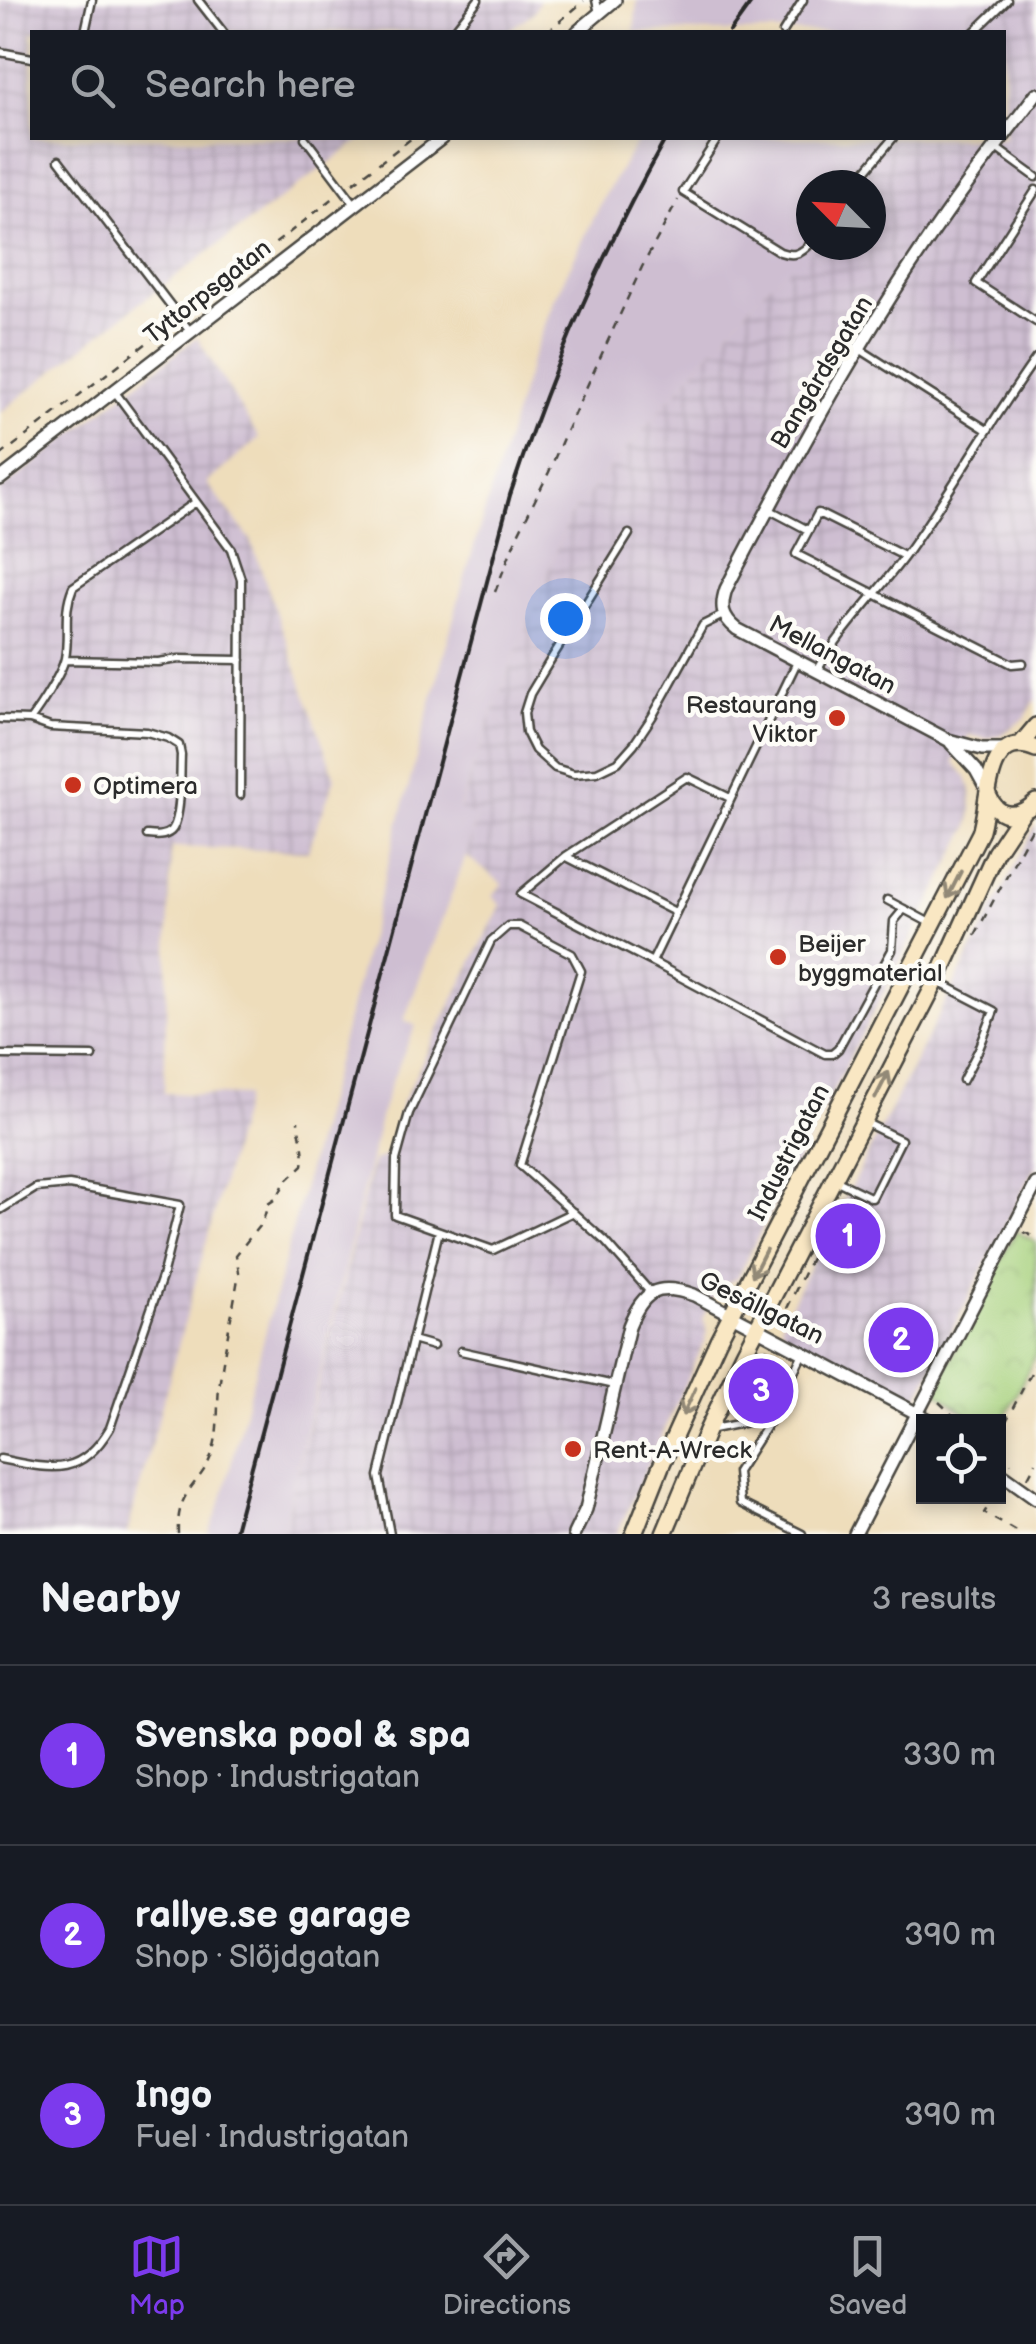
<!DOCTYPE html>
<meta charset="utf-8">
<style>
:root{--surface:#171b24;--page:#20242c;--text:#f1f3f6;--muted:#9ea1a6;--line:#363941;--accent:#7c3aed}
body{margin:0;font-family:"Balsamiq Sans",sans-serif;background:var(--page);color:var(--text)}
.controls{position:absolute;right:30px;bottom:30px;display:grid;overflow:hidden;border-radius:0px;box-shadow:0 5px 15px #0003}
.controls button{width:90px;height:90px;display:grid;place-items:center;padding:0;border:0;border-bottom:2px solid var(--line);background:var(--surface);color:var(--text);font:50px sans-serif}
.compass{position:absolute;left:796px;top:170px;width:90px;height:90px;border-radius:50%;background:var(--surface);box-shadow:0 5px 15px #0003;rotate:294deg}
.you{position:absolute;left:565px;top:618px;width:35px;height:35px;margin:-25px;border:8px solid #fff;border-radius:50%;background:#1a73e8;box-shadow:0 0 0 15px #1a73e833}
.badge{display:grid;place-items:center;width:65px;height:65px;border-radius:50%;background:var(--accent);color:#fff;font-size:32px;font-weight:700}
.pin{position:absolute;translate:-50% -50%;border:5px solid #fff;box-shadow:0 2px 10px #0006}
.list{margin:0;padding:0;list-style:none}
h2{display:flex;justify-content:space-between;align-items:center;height:130px;margin:0;padding:0 40px;font-size:42px}
h2 small{font-size:32px;font-weight:400;color:var(--muted)}
.list li{display:grid;grid-template-columns:65px 1fr auto;gap:30px;align-items:center;box-sizing:border-box;height:180px;padding:0 40px;border-top:2px solid var(--line)}
.list b{display:block;font-size:38px;white-space:nowrap}
.list p{margin:0;font-size:32px;white-space:nowrap;color:var(--muted)}
.list em{font-size:32px;font-style:normal;color:var(--muted)}
.icon{flex:none;width:55px;height:55px;fill:none;stroke:currentColor;stroke-width:2;stroke-linecap:round;stroke-linejoin:round}
.map{position:relative;flex:none;width:1036px;height:1534px;overflow:hidden}
.search{position:absolute;background:var(--surface);box-shadow:0 5px 15px #0003;left:30px;right:30px;top:30px;height:110px;display:flex;align-items:center;gap:25px;box-sizing:border-box;padding:0 35px;border-radius:0px;color:var(--muted);font-size:38px}
.sheet{height:670px;background:var(--surface)}
nav{display:flex;justify-content:space-around;align-items:center;box-sizing:border-box;height:140px;border-top:2px solid var(--line);background:var(--surface);font-size:28px;color:var(--muted)}
nav a{display:grid;justify-items:center;gap:5px}
nav .on{color:var(--accent)}
.map>svg:first-child{display:block}
</style>
<div class="map">
<svg width="1036" height="1534" viewBox="0 0 1036 1534">
<defs>
<pattern id="industrial-grid" width="8" height="8" patternUnits="userSpaceOnUse" patternTransform="scale(2.5)"><rect width="8" height="8" fill="#cebed1"/><path d="M0 4h8M4 0v8" fill="none" stroke="#b1a3b4"/></pattern>
<pattern id="park-crowns" width="20" height="18" patternUnits="userSpaceOnUse" patternTransform="scale(2.5)"><rect width="20" height="18" fill="#a6d07c"/><path d="M2 6a3 3 0 1 1 6 0M12 15a3 3 0 1 1 6 0" fill="none" stroke="#8fb36b"/></pattern>
</defs>
<rect width="100%" height="100%" fill="#fdfcf7"/>
<filter id="ink" filterUnits="userSpaceOnUse"><feTurbulence type="fractalNoise" baseFrequency=".01" numOctaves="2"/><feDisplacementMap in="SourceGraphic" scale="20" xChannelSelector="R" yChannelSelector="G"/><feConvolveMatrix kernelMatrix="1 2 1 2 8 2 1 2 1" color-interpolation-filters="sRGB"/></filter>
<filter id="wash" filterUnits="userSpaceOnUse"><feTurbulence type="fractalNoise" baseFrequency=".0048" numOctaves="4" result="noise"/><feDisplacementMap in="SourceGraphic" scale="40" xChannelSelector="R" yChannelSelector="G"/><feGaussianBlur stdDeviation="2.25" result="paint"/><feColorMatrix in="noise" values="0 0 0 0 0 0 0 0 0 0 0 0 0 0 0 0 0 1.4 0 .05"/><feComposite in="paint" operator="in"/></filter>
<g filter="url(#wash)">
<rect width="100%" height="100%" fill="#edb"/>
<path fill="url(#industrial-grid)" d="M0,0H540L533,13L506,32H32V138H363L137,305L0,413Z
M977,0H1036V699L1025,718L1000,736L986,739L969,735L954,762L967,777L971,790L972,810L969,827L737,1278L718,1288L702,1319L706,1327L707,1336L617,1534H282L372,1162L389,1154L401,1104L501,905L492,896L503,884L466,856L476,818L459,810L489,722L570,515L766,287L817,245H871V185H854L884,138H1004V32H953Z
M197,337L259,438L207,483L251,540L335,778L308,851L171,847L164,1093L246,1096L127,1534H0V490Z
M1036,825V1166L915,1403L784,1334L781,1323Z"/>
<path fill="#cebed1" d="M637,0H977L953,32H634Z
M639,138H884L854,185H811V245H817L815,248L766,287L570,515L489,722L459,809L476,817L466,856L404,1020L416,1026L390,1085L382,1110L282,1534H209L221,1502L399,822L463,583L491,490L530,364L555,297L605,195Z"/>
<path fill="url(#park-crowns)" stroke="#687e54" stroke-width="2.5" d="M1016,1231L1036,1242V1354L999,1430L998,1422L975,1421L935,1390Z"/>
</g>
<g filter="url(#ink)">
<g fill="none" stroke-linecap="round" stroke-linejoin="round">
<g stroke="#484641" stroke-width="11">
<path id="service" d="M198,0L223,32
M596,0L599,13
M85,32L92,0
M453,32L478,0
M783,32L803,0
M974,32L1007,0
M0,52L32,58
M305,138L354,203
M718,138L683,192L780,252C794,257 801,254 811,243
M996,148L1036,177
M59,160L190,331
M854,185L893,138
M1036,190L976,283L1036,322
M858,348L987,430
M115,392L231,549L241,579L240,795
M770,510L808,530
M629,534L548,664L530,694L524,713L526,732L535,750L555,768L574,774L597,772L618,762L634,744L652,717L703,625L723,615
M904,556L818,513L796,554L1012,664L1023,663
M65,660L158,662L179,659L241,660
M817,671C841,629 876,595 905,556C951,492 990,422 1036,358
M0,719L30,720L50,727L147,732L168,738L179,745L181,755C180,772 182,820 171,831C164,837 156,836 147,835
M30,720C40,707 62,673 65,658C70,633 62,613 73,587L196,502
M730,798L687,777L566,856L521,894L652,962L797,662
M567,857L675,912
M887,900L930,923
M652,962L825,1054H832L838,1049L892,950L894,921L904,909
M938,982L994,1011L979,1049L963,1080
M0,1055L93,1056
M835,1180L872,1198L901,1140L864,1122
M0,1210L36,1188L69,1185L180,1205L162,1277L110,1428C80,1479 50,1469 0,1459
M573,1212L493,1250L395,1215L396,1160L409,1113L491,941L508,926H519L572,954L581,971L520,1165L606,1242L650,1292
M412,1340L433,1346
M461,1351L614,1385
M713,1429L772,1417
M390,1534L379,1476L439,1231
M802,1534L740,1503L737,1472L772,1417L803,1353"/>
</g>
<g stroke="#484641" stroke-width="16">
<path id="minor" d="M577,32L615,0
M1004,136L1036,94
M1002,138C893,277 808,432 726,589C720,607 722,617 737,629L948,740L982,749H1007
M0,479L442,138
M951,743L976,770L987,790
M998,1471L1036,1498
M574,1534L586,1509L629,1326C643,1291 657,1282 694,1295L933,1422
M855,1534L1036,1184"/>
</g>
<g stroke="#484641" stroke-width="20">
<path id="secondary" d="M1020,745L1036,726
M988,795C999,820 1017,819 1036,802
M634,1534L661,1466L718,1340L980,833C990,806 984,727 1036,749
M664,1534L707,1431L744,1353L942,970L995,853L1021,814"/>
</g>
<path stroke="#484641" stroke-width="2.5" stroke-dasharray="8 8" stroke-linecap="butt" d="M547,32L584,1
M353,183L412,138
M187,312L335,197
M0,456L173,323
M495,592L517,536L549,472L563,438L642,267L678,200
M975,935L1035,823
M1024,1232L1036,1238
M780,1323L824,1231
M757,1361L763,1357L767,1348
M939,1402L960,1422
M998,1437L1036,1363
M998,1453L1011,1463
M1028,1477L1036,1462
M995,1496L984,1513L1021,1534
M178,1534C176,1486 203,1486 213,1450C219,1430 217,1408 219,1388C224,1349 233,1311 239,1272L236,1255L263,1221L268,1204L277,1198L285,1182L303,1165C306,1151 299,1136 298,1121"/>
<use href="#service" stroke="#fff" stroke-width="6"/>
<use href="#minor" stroke="#fff" stroke-width="11"/>
<use href="#secondary" stroke="#f9e7c3" stroke-width="15"/>
<path stroke="#2b2b2b" stroke-width="4" d="M730,32L753,0
M234,1534L510,495C551,371 602,251 666,138"/>
</g>
<defs><path id="oneway-shaft" d="M-6 0H5M1.5-3L5.5 0L1.5 3" fill="none" stroke-width="1.6" stroke-linecap="round" stroke-linejoin="round" transform="scale(2.5)"/></defs>
<g stroke="#928977">
<use href="#oneway-shaft" transform="translate(954 885) rotate(117)"/>
<use href="#oneway-shaft" transform="translate(882 1085) rotate(-63)"/>
<use href="#oneway-shaft" transform="translate(759 1263) rotate(117)"/>
<use href="#oneway-shaft" transform="translate(689 1402) rotate(115)"/>
</g>
</g>
<g fill="#c8321e" stroke="#fdfcf7" stroke-width="4">
<circle cx="837" cy="718" r="10"/>
<circle cx="73" cy="785" r="10"/>
<circle cx="778" cy="957" r="10"/>
<circle cx="573" cy="1449" r="10"/>
</g>
<g text-anchor="middle" stroke-width="9" stroke-linejoin="round" paint-order="stroke">
<g font-size="25" fill="#2b2b2b" stroke="#fdfcf7">
<text transform="translate(207 291) rotate(-38)" y="9">Tyttorpsgatan</text>
<text transform="translate(821 372) rotate(-59)" y="9">Bangårdsgatan</text>
<text transform="translate(833 654) rotate(28)" y="9">Mellangatan</text>
<text transform="translate(788 1152) rotate(-63)" y="9">Industrigatan</text>
<text transform="translate(762 1307) rotate(26)" y="9">Gesällgatan</text>
</g>
<g font-size="25" fill="#2b2b2b" stroke="#fdfcf7" text-anchor="start">
<text x="817" y="713" text-anchor="end">Restaurang<tspan x="817" dy="29">Viktor</tspan></text>
<text x="93" y="794">Optimera</text>
<text x="798" y="952">Beijer<tspan x="798" dy="29">byggmaterial</tspan></text>
<text x="593" y="1458">Rent-A-Wreck</text>
</g>
</g>
</svg>
<div class="controls">
<button><svg class="icon" aria-label="locate" viewBox="0 0 24 24"><circle cx="12" cy="12" r="6"/><path d="M12 2v4M12 18v4M2 12h4M18 12h4"/></svg></button>
</div>
<svg class="compass" viewBox="-18 -18 36 36"><path d="M0-13l5 13h-10z" fill="#e53935"/><path d="M0 13l5-13h-10z" fill="#9ea1a6"/></svg>
<div class="you"></div>
<div class="pin badge" style="left:848px;top:1236px">1</div>
<div class="pin badge" style="left:901px;top:1340px">2</div>
<div class="pin badge" style="left:761px;top:1391px">3</div>
<div class="search"><svg class="icon" aria-label="search" viewBox="0 0 24 24"><circle cx="10" cy="10" r="6"/><path d="M15 15l6 6"/></svg>Search here</div>
</div>
<section class="sheet">
<h2>Nearby<small>3 results</small></h2>
<ul class="list">
<li><span class="badge">1</span><div><b>Svenska pool &amp; spa</b><p>Shop · Industrigatan</p></div><em>330 m</em></li>
<li><span class="badge">2</span><div><b>rallye.se garage</b><p>Shop · Slöjdgatan</p></div><em>390 m</em></li>
<li><span class="badge">3</span><div><b>Ingo</b><p>Fuel · Industrigatan</p></div><em>390 m</em></li>
</ul>
</section>
<nav>
<a class="on"><svg class="icon" aria-label="map" viewBox="0 0 24 24"><path d="M3 6l6-2 6 2 6-2v14l-6 2-6-2-6 2zM9 4v14M15 6v14"/></svg>Map</a>
<a><svg class="icon" aria-label="directions" viewBox="0 0 24 24"><path d="M12 3l9 9-9 9-9-9zM9 14v-3h6M13 9l2 2-2 2"/></svg>Directions</a>
<a><svg class="icon" aria-label="saved" viewBox="0 0 24 24"><path d="M7 4h10v16l-5-4-5 4z"/></svg>Saved</a>
</nav>
